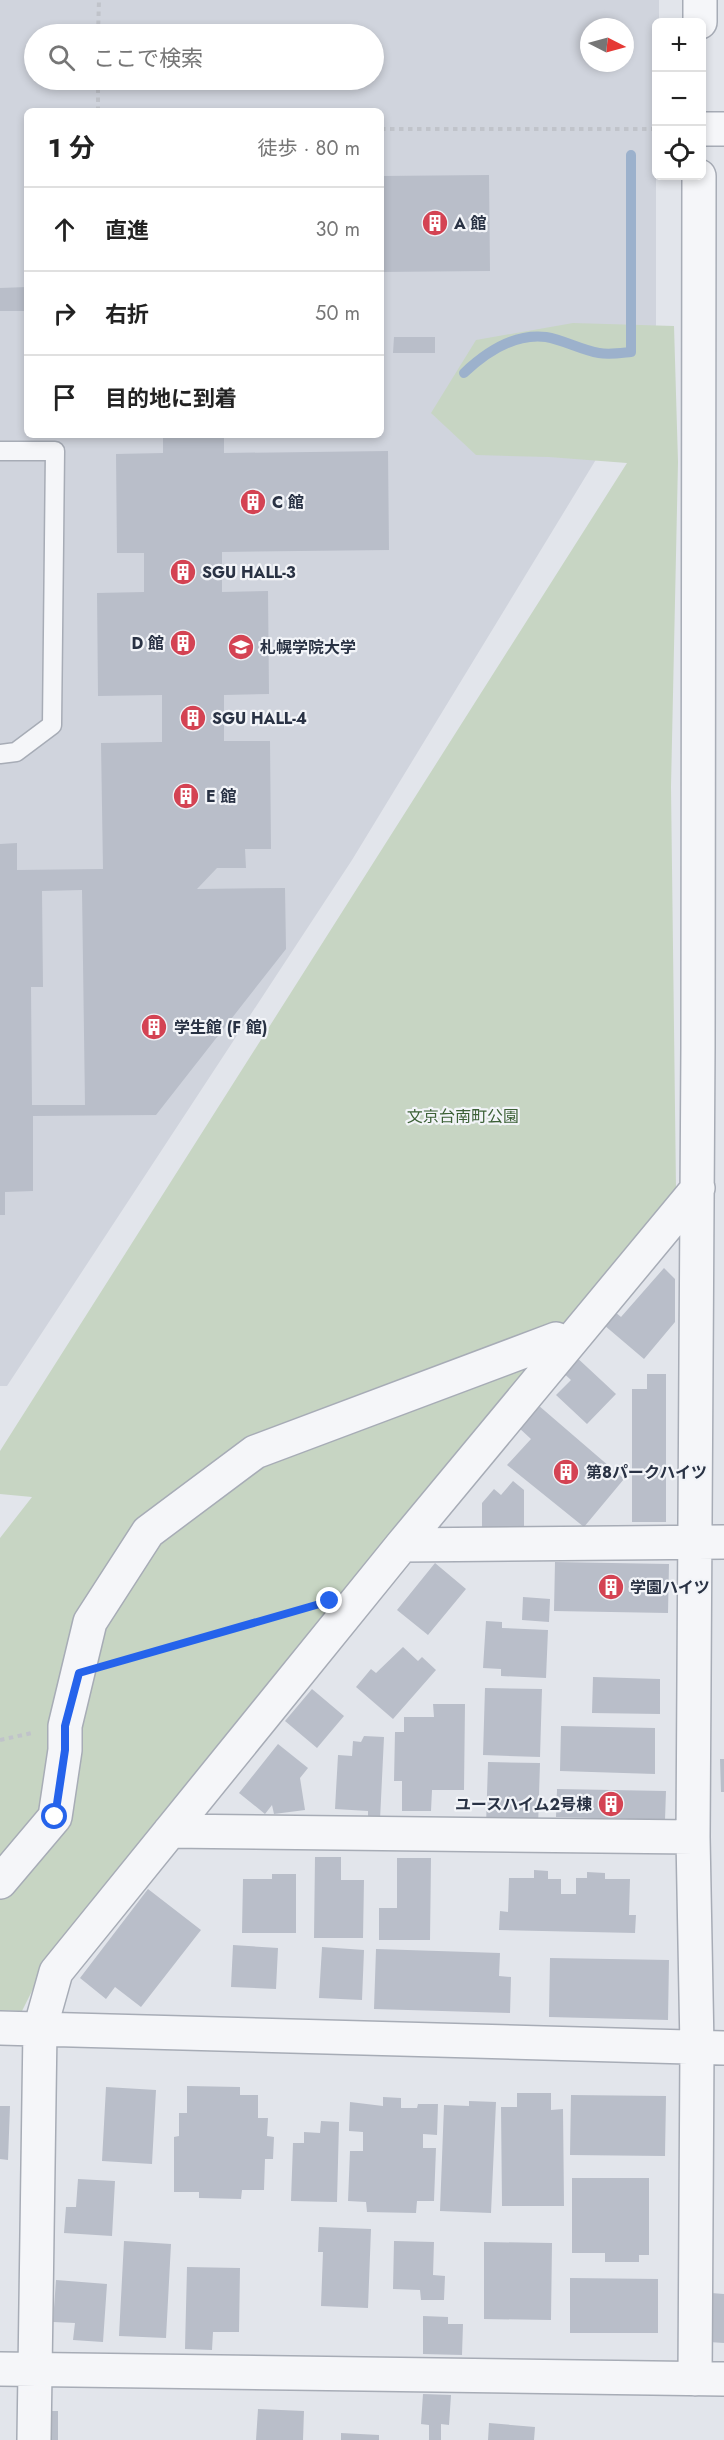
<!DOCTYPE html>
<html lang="ja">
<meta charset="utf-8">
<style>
:root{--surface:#fff;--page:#f2f2f2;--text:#222;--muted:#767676;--line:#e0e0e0}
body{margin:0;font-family:Jost,"Noto Sans JP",sans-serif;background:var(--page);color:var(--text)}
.controls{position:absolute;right:18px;top:18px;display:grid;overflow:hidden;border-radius:9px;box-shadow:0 3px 9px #0003}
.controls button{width:54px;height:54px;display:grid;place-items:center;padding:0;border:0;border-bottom:2px solid var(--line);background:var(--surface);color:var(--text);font:30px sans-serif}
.compass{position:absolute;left:580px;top:18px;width:54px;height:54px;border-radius:50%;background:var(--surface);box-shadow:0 3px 9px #0003;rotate:96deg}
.stop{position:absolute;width:18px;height:18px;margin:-14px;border:4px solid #2563eb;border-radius:50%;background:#fff}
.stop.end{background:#2563eb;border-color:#fff;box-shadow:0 2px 6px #0008}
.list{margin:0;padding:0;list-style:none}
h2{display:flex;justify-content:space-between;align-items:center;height:78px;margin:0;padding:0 24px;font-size:26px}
h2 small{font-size:20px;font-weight:400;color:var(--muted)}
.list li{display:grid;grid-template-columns:39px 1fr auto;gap:18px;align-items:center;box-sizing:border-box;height:84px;padding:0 24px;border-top:2px solid var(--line)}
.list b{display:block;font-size:22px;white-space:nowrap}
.list em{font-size:20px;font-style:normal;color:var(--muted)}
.icon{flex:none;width:33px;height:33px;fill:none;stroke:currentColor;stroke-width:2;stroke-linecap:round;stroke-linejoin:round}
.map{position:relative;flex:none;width:724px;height:2440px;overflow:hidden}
.search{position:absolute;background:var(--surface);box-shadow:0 3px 9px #0003;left:24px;top:24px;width:360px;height:66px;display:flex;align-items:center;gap:15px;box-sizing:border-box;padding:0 21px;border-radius:33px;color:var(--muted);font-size:22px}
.panel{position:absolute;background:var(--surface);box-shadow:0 3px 9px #0003;left:24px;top:108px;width:360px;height:330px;border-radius:9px}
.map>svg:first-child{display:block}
</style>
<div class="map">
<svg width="724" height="2440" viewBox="0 0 724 2440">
<rect width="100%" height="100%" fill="#e2e5eb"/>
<path fill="#d0d4dd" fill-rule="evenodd" d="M0,0H659V22H656V361L352,860L7,1386H0ZM589,27H625V63H589ZM34,34H374V80H34ZM27,111H381V435H27Z"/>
<path fill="#c7d5c3" d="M573,323L674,326L678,462L671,787L676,1188L429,1500L46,1963L22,2011L0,2010V1538L32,1497L0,1494V1451L627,463L549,457L476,455L431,413L476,340Z"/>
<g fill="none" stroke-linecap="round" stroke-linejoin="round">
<path stroke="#9cb1cc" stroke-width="10" d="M464,373C485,353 514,333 546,337C564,340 581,350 599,353C609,355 621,353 631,352V155"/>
</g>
<path fill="#b9bec9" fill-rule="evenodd" d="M489,175L490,271L381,272V176Z
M27,287V311H0V288Z
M394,337H435V353H393Z
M163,435H224V453L388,451L389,550L222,552V592L268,591L269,694L224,695V741H270L271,849H245L246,868H217L197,889L285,888L286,949L156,1115L33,1116V1191L5,1192V1215H0V844L17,843V870L103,869L101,743L162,742V695L98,696L97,593L144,592V553H117L116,454L163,453ZM82,890L85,1105H32L31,987H43L42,891Z
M664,1268L675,1279V1322L644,1359L604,1325L615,1312L621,1317Z
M573,1354L616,1394L587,1424L556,1395L571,1380L559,1369Z
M647,1374H666V1522H632V1389H647Z
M538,1405L624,1479L584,1527L507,1465L531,1439L518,1427Z
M513,1481L524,1490V1531H482V1503L494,1489L501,1495Z
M555,1562L669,1564L668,1613L554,1611Z
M435,1563L466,1589L428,1635L397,1610Z
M523,1597L550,1599L549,1622L522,1620Z
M486,1621L502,1622V1628L548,1630L546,1678L501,1676V1669L483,1668Z
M403,1647L418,1661L422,1657L436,1670L393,1719L356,1687L371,1669L376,1673Z
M593,1677L660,1679V1714L592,1713Z
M485,1688L542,1689L540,1757L483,1755Z
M312,1689L344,1716L317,1748L285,1721Z
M433,1704H465L464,1790H432L431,1811H402V1781H394L395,1732H404V1717H434Z
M561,1726L655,1728V1774L560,1771Z
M364,1736L384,1737L380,1820L368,1819V1811L335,1809L338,1755L352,1756L353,1741L361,1742Z
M278,1744L308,1768L300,1778L305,1810L274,1814L272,1805L265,1814L239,1793Z
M720,1759H724V1792H721Z
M488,1762L540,1763L538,1827L486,1826Z
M557,1789L666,1791L665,1820L556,1817Z
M315,1857H341V1880H364L363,1938H314Z
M397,1858H431L430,1940H379V1908H397Z
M534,1870L548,1871V1879H561V1894H576V1878H587V1872L605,1873V1879H630L629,1915H636L635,1933L499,1930L500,1911L508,1912L509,1878H534Z
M272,1874H296V1933H242L243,1879H272Z
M148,1889L201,1930L141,2007L115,1987L106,1999L80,1978Z
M233,1945L278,1948L276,1989L231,1987Z
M322,1947L364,1950L362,2000L319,1998Z
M376,1949L500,1953L499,1976L511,1977L510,2013L374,2009Z
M550,1958L669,1960L668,2020L549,2017Z
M187,2086L240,2087V2095H258V2118H268L267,2136L274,2137L273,2159H265L264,2190H242L241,2199L199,2198V2192H174V2137L179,2136V2113H187Z
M106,2087L156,2090L152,2164L102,2161Z
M517,2093H551V2110L563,2109L564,2206H502L501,2107H517Z
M571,2095L666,2096L665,2156L570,2155Z
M383,2097L401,2098V2108H417L418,2104H438L437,2135L423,2134V2148H436L434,2201H417L416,2213L367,2212L366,2202L348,2201L350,2151H363V2132L349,2131L350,2102L383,2106Z
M469,2101L496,2102L491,2213L440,2211L444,2105L469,2106Z
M0,2106H10L8,2160L0,2159Z
M321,2121L339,2122L337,2202L291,2201L293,2143H304V2132L320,2133Z
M572,2178H649V2255H639V2262H605V2253H572Z
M78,2179L115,2181L112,2236L64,2233L66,2207H76Z
M319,2227L371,2229L368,2308L321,2306L323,2252H318Z
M124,2241L171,2244L166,2338L119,2336Z
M394,2241L434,2242L433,2275L445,2276L444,2300H421L420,2290L393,2289Z
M484,2242L552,2243L551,2320L484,2319Z
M187,2267L240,2268L239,2332H213L212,2350L185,2349Z
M570,2278L658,2279V2333H570Z
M56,2280L107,2284L103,2342L73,2340L75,2323L53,2322Z
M711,2293L724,2294V2343L709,2342Z
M423,2316L448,2317V2324H463L462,2355L423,2354Z
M423,2394L451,2395L449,2425L441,2424V2440H429V2425L421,2424Z
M258,2409L304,2411L303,2440H256Z
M39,2411H58V2440H39Z
M489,2423L535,2427L534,2440H488Z
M341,2433L379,2435V2440H341Z"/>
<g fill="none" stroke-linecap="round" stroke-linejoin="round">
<g stroke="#a7acb6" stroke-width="21">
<path id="lane" d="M0,451H55L52,725L16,752L0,754"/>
</g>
<g stroke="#a7acb6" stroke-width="36">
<path id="street" d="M700,22V0
M702,129H724
M402,1545L724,1542
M170,1831L693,1837
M0,1882L55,1817L65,1750V1726L90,1622L148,1532L255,1452L556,1339
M0,2028L724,2048
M0,2369L724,2379
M695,2379L697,2047L693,1837L698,1047L699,176
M34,2440L40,2029L56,1972L402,1545L698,1188"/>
</g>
<path stroke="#c0c3ca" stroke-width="4" stroke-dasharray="4.5 4.5" stroke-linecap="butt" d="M98,34L99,0
M98,111V80
M381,129H656
M115,1663L304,1609
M0,1740L32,1733"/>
<use href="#lane" stroke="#f5f6f9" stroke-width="18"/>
<use href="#street" stroke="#f5f6f9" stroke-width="33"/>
</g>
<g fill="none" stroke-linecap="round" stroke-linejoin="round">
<path stroke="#2563eb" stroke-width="8" d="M55,1817L65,1750V1726L79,1673L330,1601"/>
</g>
<defs>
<g id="building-disc" transform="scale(1.35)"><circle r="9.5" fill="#d44353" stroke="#f2f4f8"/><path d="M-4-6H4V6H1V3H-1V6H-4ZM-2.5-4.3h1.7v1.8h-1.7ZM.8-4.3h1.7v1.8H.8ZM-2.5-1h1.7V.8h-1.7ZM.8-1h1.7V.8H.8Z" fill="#fff"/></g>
<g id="university-disc" transform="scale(1.35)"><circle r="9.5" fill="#d44353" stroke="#f2f4f8"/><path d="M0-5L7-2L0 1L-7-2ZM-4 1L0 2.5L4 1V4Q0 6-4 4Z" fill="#fff"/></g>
</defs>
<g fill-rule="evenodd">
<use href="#building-disc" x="435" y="223"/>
<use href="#building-disc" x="253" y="502"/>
<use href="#building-disc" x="183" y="572"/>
<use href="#building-disc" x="183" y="643"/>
<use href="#university-disc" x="241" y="647"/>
<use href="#building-disc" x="193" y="718"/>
<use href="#building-disc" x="186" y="796"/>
<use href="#building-disc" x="154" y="1027"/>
<use href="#building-disc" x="566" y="1472"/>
<use href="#building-disc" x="611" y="1587"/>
<use href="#building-disc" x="611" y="1804"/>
</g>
<g text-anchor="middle" stroke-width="4.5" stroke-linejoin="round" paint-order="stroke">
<g font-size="16" font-weight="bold" fill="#293244" stroke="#f2f4f8" text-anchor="start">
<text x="454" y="229">A 館</text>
<text x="272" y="508">C 館</text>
<text x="202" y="578">SGU HALL-3</text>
<text x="164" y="649" text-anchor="end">D 館</text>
<text x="260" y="653">札幌学院大学</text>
<text x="212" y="724">SGU HALL-4</text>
<text x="206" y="802">E 館</text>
<text x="174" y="1033">学生館 (F 館)</text>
<text x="586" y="1478">第8パークハイツ</text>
<text x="630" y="1593">学園ハイツ</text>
<text x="592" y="1810" text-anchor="end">ユースハイム2号棟</text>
</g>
<g font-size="16" fill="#3c6036" stroke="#f2f4f8">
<text x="463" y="1122">文京台南町公園</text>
</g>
</g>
</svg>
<div class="controls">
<button>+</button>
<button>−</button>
<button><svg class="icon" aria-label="locate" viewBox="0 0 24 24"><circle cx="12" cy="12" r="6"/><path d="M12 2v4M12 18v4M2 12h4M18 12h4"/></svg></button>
</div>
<svg class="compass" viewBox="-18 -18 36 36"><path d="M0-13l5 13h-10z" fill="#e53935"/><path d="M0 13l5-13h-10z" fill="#767676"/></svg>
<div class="stop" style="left:55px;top:1817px"></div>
<div class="stop end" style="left:330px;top:1601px"></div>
<div class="search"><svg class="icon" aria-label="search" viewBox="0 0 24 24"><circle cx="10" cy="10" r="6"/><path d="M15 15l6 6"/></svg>ここで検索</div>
<section class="panel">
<h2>1 分<small>徒歩 · 80 m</small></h2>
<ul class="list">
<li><svg class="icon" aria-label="ahead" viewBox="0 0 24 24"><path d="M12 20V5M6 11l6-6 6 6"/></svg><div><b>直進</b></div><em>30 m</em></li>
<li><svg class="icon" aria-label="right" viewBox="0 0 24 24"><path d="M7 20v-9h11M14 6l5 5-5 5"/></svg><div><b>右折</b></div><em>50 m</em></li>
<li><svg class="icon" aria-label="arrive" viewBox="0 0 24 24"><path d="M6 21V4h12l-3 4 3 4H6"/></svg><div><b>目的地に到着</b></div></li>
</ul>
</section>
</div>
